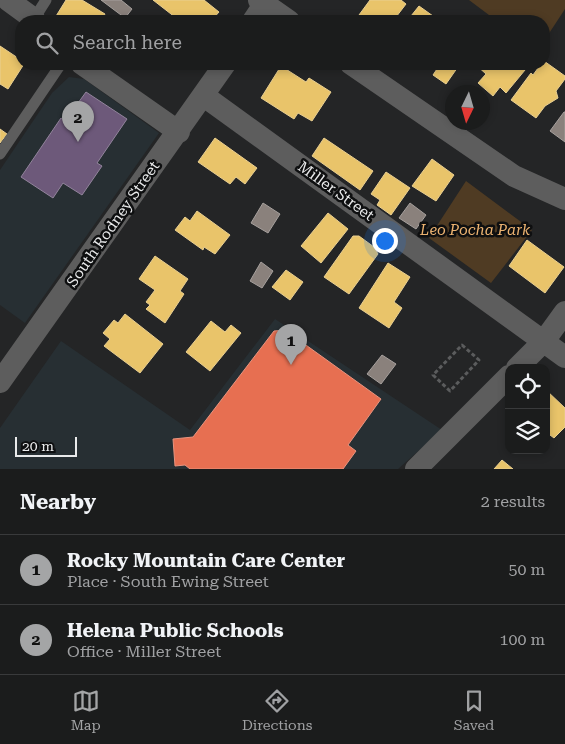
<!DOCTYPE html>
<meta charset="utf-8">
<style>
:root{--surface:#1b1c1c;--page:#282929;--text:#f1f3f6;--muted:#a0a1a3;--line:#393a3b;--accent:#a4a5a6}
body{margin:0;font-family:"Roboto Serif",serif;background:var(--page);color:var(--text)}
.controls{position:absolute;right:15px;bottom:15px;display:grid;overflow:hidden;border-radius:10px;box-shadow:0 2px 8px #0003}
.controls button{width:45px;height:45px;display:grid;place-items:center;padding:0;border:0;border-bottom:1px solid var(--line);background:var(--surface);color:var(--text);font:25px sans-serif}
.compass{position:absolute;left:445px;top:85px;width:45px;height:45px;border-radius:50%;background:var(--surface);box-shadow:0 2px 8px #0003;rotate:185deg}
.scale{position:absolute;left:15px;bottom:12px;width:62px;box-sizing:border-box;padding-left:5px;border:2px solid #e9eaeb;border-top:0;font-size:14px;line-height:18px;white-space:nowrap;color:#e9eaeb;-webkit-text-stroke:4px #0e0f10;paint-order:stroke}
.you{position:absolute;left:384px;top:240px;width:18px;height:18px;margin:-12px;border:4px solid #fff;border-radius:50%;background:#1a73e8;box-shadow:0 0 0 8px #1a73e833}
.badge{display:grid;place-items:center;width:32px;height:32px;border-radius:50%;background:var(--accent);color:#111;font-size:16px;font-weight:700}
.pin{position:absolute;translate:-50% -41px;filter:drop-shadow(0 1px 2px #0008)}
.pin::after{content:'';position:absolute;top:26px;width:18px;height:15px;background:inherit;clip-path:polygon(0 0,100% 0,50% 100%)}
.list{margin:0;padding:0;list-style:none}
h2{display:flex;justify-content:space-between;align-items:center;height:65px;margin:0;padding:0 20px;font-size:21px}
h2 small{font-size:16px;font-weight:400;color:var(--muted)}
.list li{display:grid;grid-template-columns:32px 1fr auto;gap:15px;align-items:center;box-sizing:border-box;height:70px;padding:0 20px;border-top:1px solid var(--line)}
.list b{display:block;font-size:19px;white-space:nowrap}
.list p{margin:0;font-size:16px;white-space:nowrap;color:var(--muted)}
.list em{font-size:16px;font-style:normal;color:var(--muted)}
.icon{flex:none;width:28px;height:28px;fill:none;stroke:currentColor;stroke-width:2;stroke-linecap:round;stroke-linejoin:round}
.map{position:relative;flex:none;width:565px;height:469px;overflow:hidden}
.search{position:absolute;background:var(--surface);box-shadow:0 2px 8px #0003;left:15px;right:15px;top:15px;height:55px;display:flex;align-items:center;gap:12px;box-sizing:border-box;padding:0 18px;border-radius:20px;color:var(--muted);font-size:19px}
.sheet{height:205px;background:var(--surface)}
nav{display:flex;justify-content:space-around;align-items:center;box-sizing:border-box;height:70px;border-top:1px solid var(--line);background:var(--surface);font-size:14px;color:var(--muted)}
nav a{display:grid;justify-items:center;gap:2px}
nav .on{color:var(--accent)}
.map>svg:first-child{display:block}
</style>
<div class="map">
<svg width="565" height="469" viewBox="0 0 565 469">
<rect width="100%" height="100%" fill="#242526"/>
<path fill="#272f33" d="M69,77L84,79L159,133L25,323L0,305V170L52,93Z
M275,319L442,430L398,469H0V428L61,341L190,430Z"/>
<path fill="#4f3b23" d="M469,0H565V9L544,41V21H497Z
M466,181L532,230L491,283L429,238Z"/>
<path fill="#e9c46a" stroke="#e9cf91" d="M66,0H82L105,14L101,21H53Z
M153,0H204L219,12L211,21H180Z
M370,0H401L406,4L393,21H368L359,15Z
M419,6L440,21H407Z
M0,46L21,60V64H24L8,89L0,84Z
M544,61L565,76V79L556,91L558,98L545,106L536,118L511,100L531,73L533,75L541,64H544Z
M437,64H460L446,84L433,75L439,66Z
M475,64H530L506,93L500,87L493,96L478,83L486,74Z
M281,66L306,82L309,78L331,92L312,121L298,113L294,119L261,98Z
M0,129L7,134L0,143Z
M215,138L257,168L245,184L236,177L230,184L198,162Z
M324,138L373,171L360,190L312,156Z
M432,159L454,175L436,201L412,186Z
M386,172L410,188L391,215L377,205L380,200L371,194Z
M197,211L230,235L215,254L204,247L203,250L175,230L185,217L190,221Z
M328,213L348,229L321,263L301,246Z
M353,236H359L374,247L378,254L349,294L324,277Z
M527,240L564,267L545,293L509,266Z
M155,256L188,279L180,291L184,294L165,323L146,309L150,305L146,302L155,290L139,279Z
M388,263L410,277L394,302L402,308L389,328L359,308Z
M286,270L303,282L290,300L272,287Z
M125,314L163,344L140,373L104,346L110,339L103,333L114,320L118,323Z
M211,321L225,332L231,325L241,333L210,371L186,352Z
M546,390L565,408V427L554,438L546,432Z
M502,460L513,469H494Z"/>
<path fill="#e76f51" stroke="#e8947f" d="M285,330L381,399L348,445L356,451L343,469H190L185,465L175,466L173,439L193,437L274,331Z"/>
<path fill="#6d597a" stroke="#92849c" d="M86,92L127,119L97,163L102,166L82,195L63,183L53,198L21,177L61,118L65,121Z"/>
<path fill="#8a817c" stroke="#a6a09d" d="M101,0H121L132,9L125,18Z
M564,112H565V142L550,131Z
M263,203L280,214L268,233L251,223Z
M410,203L426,215L416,229L399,218Z
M261,262L273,271L262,288L250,281Z
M382,355L396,364L381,384L367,374Z"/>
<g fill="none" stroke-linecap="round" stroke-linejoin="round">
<path stroke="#5b5c5d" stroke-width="3" stroke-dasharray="4 2.5" stroke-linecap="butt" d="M462,345L479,360L450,391L433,375Z"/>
<path stroke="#5d5d5d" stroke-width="11" d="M36,21L34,19L46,0
M0,154L61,64"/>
<path stroke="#5d5d5d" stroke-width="22" d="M8,0L34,19
M259,0L289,21
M253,21L267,0
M82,64L179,132
M351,64L514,176L565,199
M204,96L565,357
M517,368L544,341L565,312
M0,382L225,64
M416,469L509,376"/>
</g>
<g text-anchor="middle" stroke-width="5" stroke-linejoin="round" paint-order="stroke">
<g font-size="15" fill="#e9eaeb" stroke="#0e0f10">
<text transform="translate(336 191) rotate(36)" y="5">Miller Street</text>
<text transform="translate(113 224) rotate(-55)" y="5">South Rodney Street</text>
</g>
<g font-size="15" font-style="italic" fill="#ecb371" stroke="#0e0f10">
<text x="475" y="235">Leo Pocha Park</text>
</g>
</g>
</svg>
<div class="controls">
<button><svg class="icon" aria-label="locate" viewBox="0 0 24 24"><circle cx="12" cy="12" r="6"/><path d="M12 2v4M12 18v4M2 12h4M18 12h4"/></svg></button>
<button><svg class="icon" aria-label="layers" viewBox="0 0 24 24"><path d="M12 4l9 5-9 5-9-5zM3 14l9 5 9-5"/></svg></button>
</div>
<svg class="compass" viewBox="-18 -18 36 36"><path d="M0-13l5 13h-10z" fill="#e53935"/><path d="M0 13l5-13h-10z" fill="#a0a1a3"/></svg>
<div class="scale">20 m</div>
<div class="you"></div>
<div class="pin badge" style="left:291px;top:365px">1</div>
<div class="pin badge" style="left:78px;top:142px">2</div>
<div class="search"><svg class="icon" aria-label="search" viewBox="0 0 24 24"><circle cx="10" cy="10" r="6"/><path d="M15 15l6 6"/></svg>Search here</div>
</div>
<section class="sheet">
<h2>Nearby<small>2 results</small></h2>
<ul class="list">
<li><span class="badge">1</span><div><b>Rocky Mountain Care Center</b><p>Place · South Ewing Street</p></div><em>50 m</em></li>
<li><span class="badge">2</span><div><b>Helena Public Schools</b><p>Office · Miller Street</p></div><em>100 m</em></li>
</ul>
</section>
<nav>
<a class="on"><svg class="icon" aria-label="map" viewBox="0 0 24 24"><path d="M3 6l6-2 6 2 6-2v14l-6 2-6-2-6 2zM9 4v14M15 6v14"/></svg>Map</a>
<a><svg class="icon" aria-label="directions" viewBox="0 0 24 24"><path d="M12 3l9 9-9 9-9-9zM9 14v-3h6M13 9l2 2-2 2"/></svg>Directions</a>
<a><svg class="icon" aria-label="saved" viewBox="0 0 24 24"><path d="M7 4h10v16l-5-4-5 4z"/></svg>Saved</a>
</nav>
